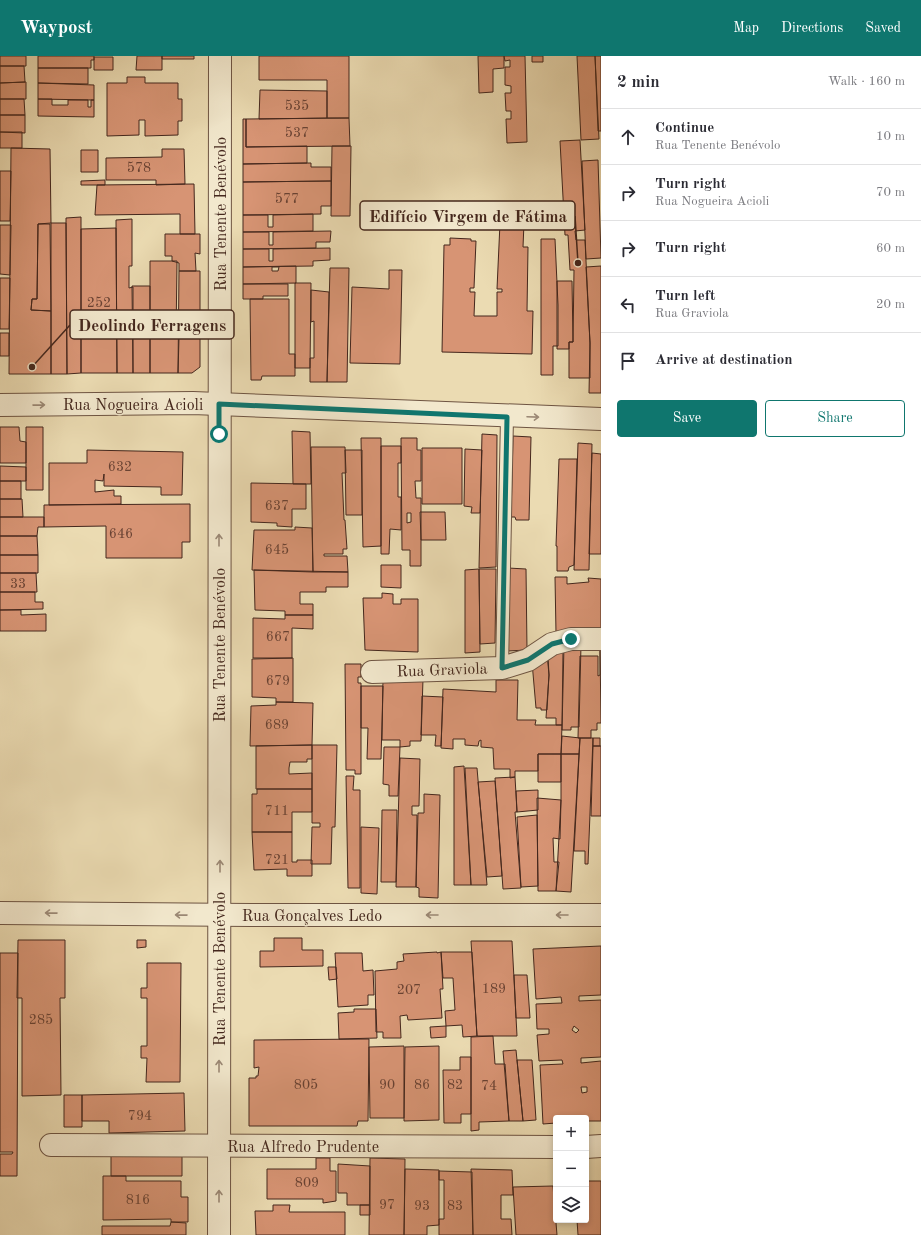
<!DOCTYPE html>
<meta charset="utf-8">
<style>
:root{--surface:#fff;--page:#f7f7f7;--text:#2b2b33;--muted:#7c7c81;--line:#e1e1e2;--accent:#0f766e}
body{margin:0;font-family:"Old Standard TT",serif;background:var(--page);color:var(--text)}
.controls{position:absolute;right:12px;bottom:12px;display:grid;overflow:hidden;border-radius:4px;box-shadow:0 2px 6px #0003}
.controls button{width:36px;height:36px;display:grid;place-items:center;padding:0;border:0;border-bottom:1px solid var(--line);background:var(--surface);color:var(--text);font:20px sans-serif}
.stop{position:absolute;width:12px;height:12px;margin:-9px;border:3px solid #0f766e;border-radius:50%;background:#fff}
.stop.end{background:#0f766e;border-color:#fff;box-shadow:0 1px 4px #0008}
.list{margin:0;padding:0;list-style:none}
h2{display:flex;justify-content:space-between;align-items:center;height:52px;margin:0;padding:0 16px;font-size:17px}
h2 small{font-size:13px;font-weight:400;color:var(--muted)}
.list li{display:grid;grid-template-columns:26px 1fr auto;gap:12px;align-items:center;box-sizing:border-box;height:56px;padding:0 16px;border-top:1px solid var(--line)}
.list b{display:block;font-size:15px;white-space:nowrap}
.list p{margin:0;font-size:13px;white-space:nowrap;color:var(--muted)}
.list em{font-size:13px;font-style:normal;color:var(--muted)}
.actions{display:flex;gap:8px;padding:12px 16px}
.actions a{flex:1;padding:9px 0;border:1px solid var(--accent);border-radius:4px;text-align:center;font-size:14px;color:var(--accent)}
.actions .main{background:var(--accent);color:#fff}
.icon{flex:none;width:22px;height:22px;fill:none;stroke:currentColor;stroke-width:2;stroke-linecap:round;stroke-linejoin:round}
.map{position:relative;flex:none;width:601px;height:1179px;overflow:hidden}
header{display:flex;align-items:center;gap:24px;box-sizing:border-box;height:56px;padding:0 20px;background:var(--accent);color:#fff}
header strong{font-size:19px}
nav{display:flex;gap:22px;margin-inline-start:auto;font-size:14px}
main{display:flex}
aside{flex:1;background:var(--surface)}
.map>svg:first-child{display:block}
</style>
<header>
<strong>Waypost</strong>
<nav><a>Map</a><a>Directions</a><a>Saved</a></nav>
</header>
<main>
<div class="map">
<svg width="601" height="1179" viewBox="0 0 601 1179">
<rect width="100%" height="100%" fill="#ebdbb2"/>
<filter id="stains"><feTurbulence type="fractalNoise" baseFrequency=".005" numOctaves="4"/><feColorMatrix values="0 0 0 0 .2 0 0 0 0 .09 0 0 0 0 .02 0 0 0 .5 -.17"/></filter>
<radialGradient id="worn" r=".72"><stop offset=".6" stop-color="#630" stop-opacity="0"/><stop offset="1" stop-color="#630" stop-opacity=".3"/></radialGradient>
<path fill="#d79474" stroke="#44271d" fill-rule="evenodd" d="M0,0H26V10H0Z
M38,0H94V4H91V12H38Z
M137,0H162V14H136Z
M162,0H194V3H162Z
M259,0H349V62H327V24H259Z
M478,0H504V12L493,13V36L479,37Z
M504,0H525L527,86L507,87L506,63H511V55H506L505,37H511V30L505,29V11H510V4L505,5Z
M532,0H543V6H532Z
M577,0H595L599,83L581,84Z
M595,0H601V75H598Z
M94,1H113V14H94Z
M0,10H24L25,26L0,27Z
M38,12H88V28L38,27Z
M127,21H145V27H178V43H182V65H178V79L145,80V64H139V79L107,80V27H127Z
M26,26V43H0V27Z
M38,27L94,29V44L38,43Z
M260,34L327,35V62L259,63Z
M0,43H24L25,59H0Z
M38,43H52V49H68V44H88V51H91V44H94V61L38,60Z
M0,59H25V77L0,76Z
M349,62L350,90L246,91V63Z
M243,63H246V91L307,90V107L243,108Z
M0,76H22V92H0Z
M580,84L585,174L575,175L576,184H585L590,287V322H569V286H573L574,214H570L568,179H565L560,85Z
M332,90H351L350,160H331Z
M11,92L50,93L51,167L38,168L37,243H32L31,254L51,255V318H9Z
M162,93H184L185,128L156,129V124H106V102L162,101Z
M81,94H98V116H81Z
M598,104L601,202L586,203L582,105Z
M311,107V111H331V125L243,126V108Z
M0,115H11L10,165H0Z
M105,124V129H81V125Z
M331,125V150H321V158L243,159V126Z
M194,128L195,178H180V158L95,159L97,129Z
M313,158V175L243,176V159H268V171H273V159Z
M81,161V317L67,318L66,162Z
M132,163V210H129V232L133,231V317H117L116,164Z
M51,167H66V169L67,318H51Z
M500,167H524L523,191H528L527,255H533L532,298L442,296L444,189H450V182L471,183V185H476L474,232H470V236H475L474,260H497V236H502V233H497Z
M38,168H50L51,255L31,254L32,243H37Z
M0,169H11L10,219L0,218Z
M116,172L117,317H81V173Z
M331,175L330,186H316V192L243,193V176H269V189H273V176Z
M165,178H200V198L195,197L196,215H179V207L172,205V200H165Z
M541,183H555L558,249V290H553V319H541Z
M330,192V204L313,205V210L243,211V193H269V205H273V193Z
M150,205H177L176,282H179L178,317H150Z
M296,210V227L243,228V211ZM272,211H279L278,215H272Z
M601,210V337H589L590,287L586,211Z
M330,212H349L347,326H327Z
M389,214H402L400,308L350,307L352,231L389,233Z
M179,215H200V311L192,317H178Z
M0,222H10L9,273H0Z
M557,225H572L573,286H569V293H557Z
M295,227H311L310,312H295Z
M243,228H288V240H263V243H243Z
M132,230H150V317H133Z
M311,234L329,236L327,326H310V302H314V265L311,266Z
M250,243H289V298H295V320H262L261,324H251Z
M0,277H9V300H0Z
M0,371H19L20,385L26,386V407H0Z
M26,371H43V434H26Z
M292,375L310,376L311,428H293Z
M482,378L497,379L496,511L479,512Z
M513,380L531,381L529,464H516L515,461H511Z
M361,382H381V490L363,491Z
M401,382H417V394H421V425H415L416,442H421V510H410V494H402ZM407,457H411V466L407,467Z
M578,387L592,388L589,514H574Z
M381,390H401V407H398V441H401V474L390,473L389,498H381Z
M311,391H345L346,417H342L344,464H345L347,493H343V498H324V500H347L348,516H313Z
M422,392H462V448H422Z
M465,393L482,394L480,457H471L472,451L464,450Z
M87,394L183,396L182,439H161V431L104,430V418L103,425L95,424V436L114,434V440H121V448L49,449V407H87Z
M345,394H362V459H346Z
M592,397L601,398V498H589Z
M559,403H577L574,509L569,511L568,515H557V490H556Z
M0,410L26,411V425H0Z
M0,425H21V443H0Z
M251,427L306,428V453H292V471L277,470V467L251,466Z
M0,443H22L23,461H0Z
M190,448V486H182V502H106V470L44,471V449Z
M420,456H445L446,484H421Z
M0,461H44V471H38L37,480H0Z
M295,471L312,472L313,516L252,514L254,474H295Z
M0,480H37L38,499H0Z
M0,499H38V517H0Z
M381,509H401V532L381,531Z
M508,512L526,513L527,594L507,595Z
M479,513L480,596L465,597V514Z
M479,513H496L495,587L480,588Z
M254,514L348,516V531H326V536H300V548H313V559H285V555L255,554Z
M0,517H36L37,536H0Z
M555,521H567V528L589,526L588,522L601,523V573L556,577Z
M0,536H35V546H43V553L0,554Z
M382,537L393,538V548H401V543H418V596L365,594L363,542H382Z
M0,554H21V559L46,558V575H0Z
M285,559H313V573L292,572V602H253V562L285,563Z
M564,589H581L579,671H571V674H562Z
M600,591L601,667H597V674H591V682H578L580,600H598V620L600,619Z
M563,595L562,669H556V662H546L549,619L547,597Z
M548,601L549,619L547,654H541V652H536L532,606Z
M293,602V646H276V642L252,641V603Z
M345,608H361V621H358V627H361V718H355V714H346Z
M383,623H423L421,685H410V690L400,691V684H382Z
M496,624H518L517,664H536L535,669H562L561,698H538V715H515V721L510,722V713H494L493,692L481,691V684L479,685L478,690L465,689V683H453V693L441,692L443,633L496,636Z
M361,630H383L381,703H367L368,672H361Z
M422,640L443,641L441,690H435L436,679H421Z
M276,646L313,647L312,689L250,690L251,650L276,649Z
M562,680L580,682L579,698H561Z
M580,682H593L588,808H585V795H574Z
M593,682H600V690H593Z
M312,689H337L335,771H332L331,808H311L312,771H320V767H312Z
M312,689V703H307V706H290L289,712V718L312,717V733H256V690Z
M593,690H601V760H591Z
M384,691H400L398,740H389V729L383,728Z
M538,698H561V726H538Z
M561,698H579L571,836L556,835L561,744Z
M400,702L420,703L419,750H412V759H417L416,831H396Z
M464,710L471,829H454V711Z
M465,712H477L487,829H471Z
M346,720H354L353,734H360V832H348Z
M515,721L517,756H515L521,832L503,833L495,722Z
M495,725L502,820L487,821L478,726Z
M257,733H312V756H292V776H252V738H257Z
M538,734V754L517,756L516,735Z
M424,738L440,739L438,842L419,841V832L416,831L418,757H424Z
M537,742L561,744L560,783L553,782L554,806H559L556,835H538Z
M382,754H397L396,826H381Z
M537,759L538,830L521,831L517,761Z
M361,771L379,772L377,838L361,837Z
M252,776H292V806H297V804H312V820H287V813L254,814Z
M274,882H302V894H323V910L260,911V895H274Z
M18,884H65V942H60L61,1039L22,1040V942H17Z
M137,884H146V891L137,892Z
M471,885H512L517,980H477Z
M601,890V939L579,940V945L601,944V1001L581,1002V1007L601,1005V1065H586V1062H556V1067L543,1068L540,1009L563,1008L562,1004L539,1005L537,979L549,978V973H537L536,948L562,947L561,941L536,943L533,893ZM574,970L579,974L576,977L572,974ZM581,1031H587V1036L582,1037Z
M437,896V897L441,896L443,933H440L442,962L408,964L407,959L400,960L401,982H383V976H376L375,915L397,913V906L404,905L403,898Z
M441,896H472L477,980L463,981L462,969L446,970L445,955L455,954L453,922H443Z
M0,897H18L17,1120H0V1098H12L13,1096H0Z
M335,897H362L363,915L373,914L374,939H368V949L338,951Z
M147,907H181L180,1026H146L147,1002H141V990H147V942H141V932H147Z
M328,911H336L337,923L329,924Z
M514,919H527L530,962H516Z
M354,953H376L377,982L339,983L338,957L354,956Z
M446,970V981L431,982L430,971Z
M493,980L495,1008H505L509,1065L479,1066V1074L471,1075V981Z
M369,983L368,1065H358L357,1070H249V1022H256V1020H258L259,1011L254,1012V984Z
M404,990V1062H370L369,991Z
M439,990V1064L404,1065L405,991Z
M516,994L523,1065H509L503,995Z
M460,1001H471V1058H461V1067H444L443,1014H460Z
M517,1004H532L536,1064L523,1065Z
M184,1037L185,1075L109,1077V1065H82V1039Z
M64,1039H82V1071H64Z
M182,1094V1120H111V1099Z
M316,1102H330V1115H336V1145L323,1147V1143H267V1113H316Z
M370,1102L405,1103L404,1179H369Z
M338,1108L370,1110V1149H347V1137H338Z
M405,1113L439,1114V1169L427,1170V1179H404Z
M471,1113L512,1114L513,1139H501V1163H511L512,1179H473Z
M439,1115L472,1116L473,1179H439V1163H444V1124H439Z
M103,1120H126V1125H181V1141H188V1166H171V1163L103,1164Z
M586,1125H601V1179H578L577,1164H586Z
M553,1130L557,1179H516L513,1131Z
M273,1149H290L289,1156H345V1179H256L255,1155H273Z
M360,1149H370V1159H360Z
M171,1166L186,1167V1179H102V1170H170Z"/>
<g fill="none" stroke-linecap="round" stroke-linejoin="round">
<g stroke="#6e5442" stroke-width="14">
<path id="service" d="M502,612L507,361"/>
</g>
<g stroke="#6e5442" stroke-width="24">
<path id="minor" d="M0,349L193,347L601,363
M372,616L502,612L528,604L552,588L571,583H601
M0,857L250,859H601
M51,1089L556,1091
M586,1091L601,1090"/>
</g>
<g stroke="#6e5442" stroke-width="24">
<path id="tertiary" d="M219,1179L220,0"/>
</g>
<use href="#service" stroke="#f2e8cd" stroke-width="12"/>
<use href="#minor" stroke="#f2e8cd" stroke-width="22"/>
<use href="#tertiary" stroke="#f2e8cd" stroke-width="22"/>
</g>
<defs><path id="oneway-shaft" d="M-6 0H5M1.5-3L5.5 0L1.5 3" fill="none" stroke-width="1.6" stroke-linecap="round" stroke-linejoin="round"/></defs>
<g stroke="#9b8875">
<use href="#oneway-shaft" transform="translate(39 349) rotate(-1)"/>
<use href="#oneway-shaft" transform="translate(533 361) rotate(2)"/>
<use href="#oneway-shaft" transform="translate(219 484) rotate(-90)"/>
<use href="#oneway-shaft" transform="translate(220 810) rotate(-90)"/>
<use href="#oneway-shaft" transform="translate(51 857) rotate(-179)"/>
<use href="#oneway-shaft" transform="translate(181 859) rotate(-179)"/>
<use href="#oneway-shaft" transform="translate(432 859) rotate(180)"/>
<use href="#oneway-shaft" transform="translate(562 859) rotate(180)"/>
<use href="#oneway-shaft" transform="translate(219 1010) rotate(-90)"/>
<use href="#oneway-shaft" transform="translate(219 1140) rotate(-90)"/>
</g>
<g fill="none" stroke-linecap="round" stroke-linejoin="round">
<path stroke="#0f766e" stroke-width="5" d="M219,378V348L507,361L502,612L528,604L552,588L571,583"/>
</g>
<g text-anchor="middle" stroke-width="3" stroke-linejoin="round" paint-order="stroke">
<g font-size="14" fill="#694233">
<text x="297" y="54">535</text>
<text x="297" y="81">537</text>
<text x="139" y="116">578</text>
<text x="287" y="147">577</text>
<text x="99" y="251">252</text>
<text x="120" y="415">632</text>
<text x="277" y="454">637</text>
<text x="121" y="482">646</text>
<text x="277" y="498">645</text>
<text x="18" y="532">33</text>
<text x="278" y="585">667</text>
<text x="278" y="629">679</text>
<text x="277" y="673">689</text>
<text x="277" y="759">711</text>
<text x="277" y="808">721</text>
<text x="494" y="937">189</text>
<text x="409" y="938">207</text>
<text x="41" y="968">285</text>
<text x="306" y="1033">805</text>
<text x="387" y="1033">90</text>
<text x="422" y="1033">86</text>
<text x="455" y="1033">82</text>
<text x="489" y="1034">74</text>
<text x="140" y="1064">794</text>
<text x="307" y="1131">809</text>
<text x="138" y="1148">816</text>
<text x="387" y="1153">97</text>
<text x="422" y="1154">93</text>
<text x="455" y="1154">83</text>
</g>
<g font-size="16" fill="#44271d" stroke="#f2e8cd">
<text transform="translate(220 158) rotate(-90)" y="6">Rua Tenente Benévolo</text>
<text x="133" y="354">Rua Nogueira Acioli</text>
<text transform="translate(219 589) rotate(-90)" y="6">Rua Tenente Benévolo</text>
<text transform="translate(442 613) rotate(-2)" y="6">Rua Graviola</text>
<text x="312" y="865">Rua Gonçalves Ledo</text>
<text transform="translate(219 913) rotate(-90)" y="6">Rua Tenente Benévolo</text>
<text x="303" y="1096">Rua Alfredo Prudente</text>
</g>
</g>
<path fill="none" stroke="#44271d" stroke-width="1.5" d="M578 207L575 160M32 311L70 269"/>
<g fill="#44271d" stroke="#f2e8cd" stroke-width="1.5">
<circle cx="578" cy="207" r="4"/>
<circle cx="32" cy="311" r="4"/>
</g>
<g fill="#f2e8cd" stroke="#44271d" stroke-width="1.5">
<rect x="360" y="145" width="215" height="29" rx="4"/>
<rect x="70" y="254" width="164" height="29" rx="4"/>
</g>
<g font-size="17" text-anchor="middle" font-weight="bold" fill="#44271d">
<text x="468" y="166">Edifício Virgem de Fátima</text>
<text x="152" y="275">Deolindo Ferragens</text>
</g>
<rect width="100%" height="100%" filter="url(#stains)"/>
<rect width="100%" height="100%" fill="url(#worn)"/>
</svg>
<div class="controls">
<button>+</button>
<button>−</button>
<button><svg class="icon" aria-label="layers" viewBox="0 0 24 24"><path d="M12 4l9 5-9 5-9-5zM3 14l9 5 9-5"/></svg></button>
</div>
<div class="stop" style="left:219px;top:378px"></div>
<div class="stop end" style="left:571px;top:583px"></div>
</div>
<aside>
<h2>2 min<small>Walk · 160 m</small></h2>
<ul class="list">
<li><svg class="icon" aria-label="ahead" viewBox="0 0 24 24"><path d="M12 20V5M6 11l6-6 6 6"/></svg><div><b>Continue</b><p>Rua Tenente Benévolo</p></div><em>10 m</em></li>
<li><svg class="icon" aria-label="right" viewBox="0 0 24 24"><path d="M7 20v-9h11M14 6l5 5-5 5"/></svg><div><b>Turn right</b><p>Rua Nogueira Acioli</p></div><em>70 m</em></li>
<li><svg class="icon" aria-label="right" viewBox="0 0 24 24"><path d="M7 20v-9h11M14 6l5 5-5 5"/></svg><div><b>Turn right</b></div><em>60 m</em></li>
<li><svg class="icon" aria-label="left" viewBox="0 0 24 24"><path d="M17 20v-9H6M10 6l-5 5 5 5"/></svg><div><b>Turn left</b><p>Rua Graviola</p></div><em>20 m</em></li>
<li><svg class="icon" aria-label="arrive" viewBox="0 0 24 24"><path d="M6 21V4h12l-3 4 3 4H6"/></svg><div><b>Arrive at destination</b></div></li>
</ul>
<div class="actions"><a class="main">Save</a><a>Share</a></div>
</aside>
</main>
